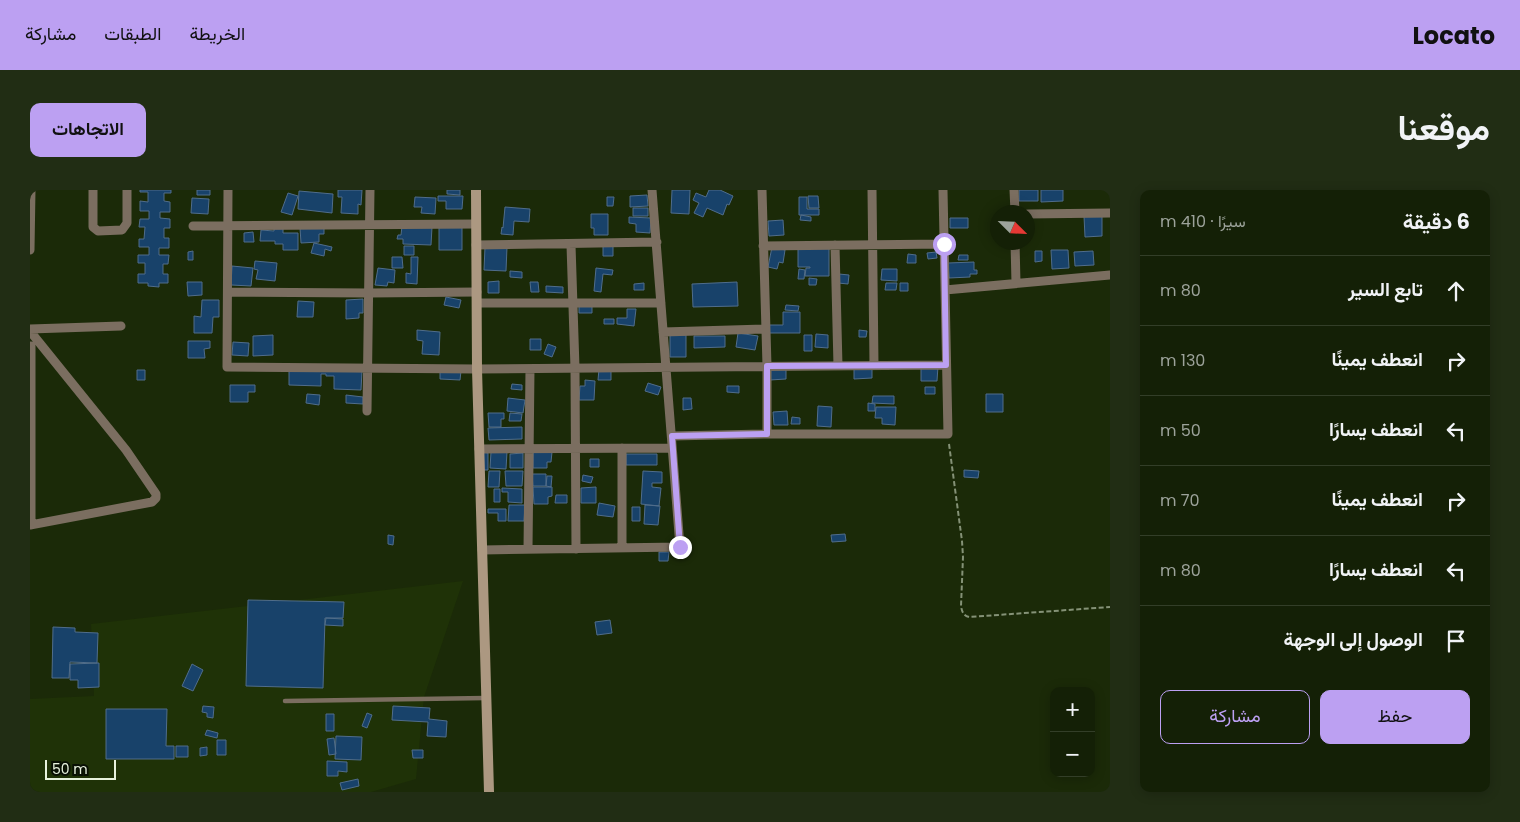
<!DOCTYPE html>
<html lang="ar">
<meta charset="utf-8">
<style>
:root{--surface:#142006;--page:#212d14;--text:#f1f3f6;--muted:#9da39b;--line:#333e28;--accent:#bca0f2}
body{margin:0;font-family:Poppins,Vazirmatn,sans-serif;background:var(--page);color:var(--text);direction:rtl}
.controls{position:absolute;right:15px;bottom:15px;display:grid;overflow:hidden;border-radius:10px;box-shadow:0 2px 12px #0003}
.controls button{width:45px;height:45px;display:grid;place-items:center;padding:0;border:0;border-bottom:1px solid var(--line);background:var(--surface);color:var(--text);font:25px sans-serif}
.compass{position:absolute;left:960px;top:15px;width:45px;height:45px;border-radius:50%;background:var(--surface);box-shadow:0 2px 12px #0003;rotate:114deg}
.scale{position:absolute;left:15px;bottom:12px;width:71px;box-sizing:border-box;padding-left:5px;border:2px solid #e7f2dd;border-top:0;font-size:14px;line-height:18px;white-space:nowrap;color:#e7f2dd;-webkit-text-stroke:4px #091004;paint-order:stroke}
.stop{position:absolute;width:15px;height:15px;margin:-11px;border:4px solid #bca0f2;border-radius:50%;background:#fff}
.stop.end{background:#bca0f2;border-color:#fff;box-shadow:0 1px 5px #0008}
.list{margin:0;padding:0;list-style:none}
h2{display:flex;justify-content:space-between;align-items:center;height:65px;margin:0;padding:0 20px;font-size:21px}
h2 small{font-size:16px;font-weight:400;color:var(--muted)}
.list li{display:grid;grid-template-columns:32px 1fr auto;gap:15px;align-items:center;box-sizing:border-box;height:70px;padding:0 20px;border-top:1px solid var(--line)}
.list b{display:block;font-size:19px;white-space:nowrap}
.list em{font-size:16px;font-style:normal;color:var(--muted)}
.actions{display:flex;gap:10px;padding:15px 20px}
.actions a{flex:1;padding:11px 0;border:1px solid var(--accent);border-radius:10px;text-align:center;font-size:18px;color:var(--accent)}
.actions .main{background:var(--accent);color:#111}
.icon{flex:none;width:28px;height:28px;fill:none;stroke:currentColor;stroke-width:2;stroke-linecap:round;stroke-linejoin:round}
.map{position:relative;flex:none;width:1080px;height:602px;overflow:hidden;direction:ltr;border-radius:10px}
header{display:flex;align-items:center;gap:30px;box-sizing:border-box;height:70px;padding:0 25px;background:var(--accent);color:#111}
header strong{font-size:24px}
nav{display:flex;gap:28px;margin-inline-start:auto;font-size:18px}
.intro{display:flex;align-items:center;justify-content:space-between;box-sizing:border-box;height:120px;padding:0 30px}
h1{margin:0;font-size:35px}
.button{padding:12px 22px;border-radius:10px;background:var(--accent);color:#111;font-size:18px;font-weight:700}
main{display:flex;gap:30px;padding:0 30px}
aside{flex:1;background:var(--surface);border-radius:10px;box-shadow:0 2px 12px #0003}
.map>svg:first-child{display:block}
</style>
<header>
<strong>Locato</strong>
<nav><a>الخريطة</a><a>الطبقات</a><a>مشاركة</a></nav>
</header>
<div class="intro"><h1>موقعنا</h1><a class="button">الاتجاهات</a></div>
<main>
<aside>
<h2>6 دقيقة<small>سيرًا · 410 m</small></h2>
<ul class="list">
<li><svg class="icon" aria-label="ahead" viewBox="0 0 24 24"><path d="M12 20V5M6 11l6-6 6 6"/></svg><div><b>تابع السير</b></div><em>80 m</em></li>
<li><svg class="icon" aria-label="right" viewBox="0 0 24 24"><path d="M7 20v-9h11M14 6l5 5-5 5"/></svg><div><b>انعطف يمينًا</b></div><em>130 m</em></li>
<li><svg class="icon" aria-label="left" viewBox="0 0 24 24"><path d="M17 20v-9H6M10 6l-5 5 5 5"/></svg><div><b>انعطف يسارًا</b></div><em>50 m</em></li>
<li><svg class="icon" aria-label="right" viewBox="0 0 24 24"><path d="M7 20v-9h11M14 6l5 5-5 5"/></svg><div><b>انعطف يمينًا</b></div><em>70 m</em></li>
<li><svg class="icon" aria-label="left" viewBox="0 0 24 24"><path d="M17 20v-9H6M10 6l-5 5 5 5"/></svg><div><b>انعطف يسارًا</b></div><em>80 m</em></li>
<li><svg class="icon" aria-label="arrive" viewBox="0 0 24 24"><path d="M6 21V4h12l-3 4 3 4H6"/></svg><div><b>الوصول إلى الوجهة</b></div></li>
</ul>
<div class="actions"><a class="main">حفظ</a><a>مشاركة</a></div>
</aside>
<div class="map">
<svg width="1080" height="602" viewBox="0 0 1080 602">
<rect width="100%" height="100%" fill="#1b2a08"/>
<path fill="#1f3207" d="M433,391L394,507L386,589L341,602H0V509L64,506L61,434Z"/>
<path fill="#18426a" stroke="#506d8b" d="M110,0H141V3H134V11L140,12V22H130V28L140,29V38H134V48H139V58H129V65H139L138,74H133V84H138V93H129V97L118,96V93H108V84H115V73H108V65H119V57H109V49H114L115,37H109L110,29H119V21H110V11L118,12V2H110Z
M167,0H180V5H167Z
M308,0H332L331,15L328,14V24L311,23L312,7H308Z
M417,0H430V5L417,4Z
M642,0H660L659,24L641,23Z
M679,0H690L703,6L699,15L697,14L693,25L677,18L673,27L664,23L669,13L663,10L666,3L676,7Z
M989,0H1008V11H989Z
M1011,0H1033V11L1011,12Z
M269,1L303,4L302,23L268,19Z
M258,3L268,6L262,25L251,22Z
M617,5L618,16L600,17V6Z
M408,6H433L432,19H416V11H408Z
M778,6H788L789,18H779Z
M385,7L406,8L405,24L391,23L392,17H384Z
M577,7H584L583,16H577Z
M769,7H777V19H789V25H769Z
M162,8L179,9L178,24L161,23Z
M475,17L500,19L499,32L484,31L483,45L471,44L472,37L473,38Z
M603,18H618V26H603Z
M561,24H578V45H564V38H561Z
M771,25L781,27V31L770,30Z
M1072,25V46L1055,47L1054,26Z
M599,27L621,28L620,43L606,42V34L599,33Z
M920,28H938V38H920Z
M753,30L754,45L739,46L738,31Z
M244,36L253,37V43H268V60H253V54H245V51H230L231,40L244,41Z
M372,36L402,37L401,55L373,54V49H367L368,45H371Z
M409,36H432V60H409Z
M294,37V44H289V52L271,53L270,38Z
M223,42L224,52H214V43Z
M284,53L302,57L301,61L295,59L294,66L281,63Z
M573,55L583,56V66H573Z
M374,56H384V65H374Z
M455,57H477L476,81L454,80Z
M742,57L755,60L753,73L749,72L747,79L738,77Z
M768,57H799V86H775L776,78H780V77H768Z
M1021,60H1038L1039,78L1022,79Z
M163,61V70H158V62Z
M1005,61H1012V71L1005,72Z
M1063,61L1064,75L1045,76L1044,62Z
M906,62L907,68L898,69L897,63Z
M878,64L886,65V73H877Z
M929,65H938V70H928Z
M362,67H372L373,78H362Z
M381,67H388L387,94L376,93V83L381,84Z
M225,71L247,73L245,91L226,89L228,80L224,79Z
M944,72V80H947V84H940V87L919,88L918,73Z
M202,76L223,78L221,96L201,95Z
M348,78L365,80L364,93L358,92L357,96L345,95Z
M566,78L583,80L582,85L573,84L571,102L564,101Z
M769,79L775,80L774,89H768Z
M852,79H867V91L851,90Z
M480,81L492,82V88L480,87Z
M809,84L819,85L818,94L808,93Z
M779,88L787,89L786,95H779Z
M469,91V103H458V92Z
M157,92H172V105L158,106Z
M500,92H508L509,102H501Z
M707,92L708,116L663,117L662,94Z
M614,93V100H604V94Z
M856,93H867L866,100H855Z
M870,93H878V101H870Z
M516,96L533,97V103L516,102Z
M416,107L431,110L429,118L414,115Z
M333,109V123H329V128L316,129V110Z
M172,110H189V127H183L182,143H164V126L171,127Z
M268,111L284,112L283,127H267Z
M549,115H562V123H549Z
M756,115L769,116L768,121L755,120Z
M597,119H606L604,136L587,134V128H597Z
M753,122H770V143H739V135H753Z
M574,129H584V134H574Z
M387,140L410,142L409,165L392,164L393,151L387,150Z
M829,140L837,141L836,147H829Z
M708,143L728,146L725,160L706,157Z
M786,144L798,145V158L785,157Z
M243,145V165L223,166V146Z
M640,145H656V167H640Z
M774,145H782V161H774Z
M664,146H695V157L664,158Z
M500,149H511V160H500Z
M158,151H180V158L174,159L175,168H158Z
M203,152L219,153L218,166L202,165Z
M518,154L526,157L522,167L514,164Z
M842,176V188L824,189V177Z
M891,176H908L907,191H891Z
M740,178H756V189L740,190Z
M259,179L332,181L331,200L304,199V186H296V184H291V196L259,195Z
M569,179L581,180V190H568Z
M107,180H115V190H107Z
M410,180L431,181L430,190L410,189Z
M555,190L565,191L564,210H549L550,196H555Z
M618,193L631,197L628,205L615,201Z
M482,194L492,195V200L481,199Z
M200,195H225V202H218V212H200Z
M697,196H709V203L697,202Z
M895,197H905V204H895Z
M277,204L290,205L289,215L276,213Z
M956,204H973V222H956Z
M316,205L333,207V214L316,213Z
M843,206H864V214L842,213Z
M478,208L495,210L493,223L477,221Z
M653,208H661L662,219L653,220Z
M838,213L845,214V221H838Z
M788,216L802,217L801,237L787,236Z
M846,217H866L865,235L852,234V228H845Z
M757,221L758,235H744L743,222Z
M458,223H474V229H471V237H459Z
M480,223L492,224L491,231H479Z
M762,227L770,228V234H761Z
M492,237V249L459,250L458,238Z
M452,262L458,263V280H451Z
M461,262H477L476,279L460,278Z
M503,262H522L521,272H517V278H503Z
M493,263V278H480V264Z
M596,264H627V275H596Z
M560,269H569V277H560Z
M934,280L949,281L948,288L934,287Z
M459,281H470L469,297H458Z
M475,281H493L492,296H476Z
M613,281L632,282V293H622V297L631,298L629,316L611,314Z
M502,284H516V296H503Z
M553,285L563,287L561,293L552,291Z
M517,286H522L521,297L516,296Z
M503,297H522V306L518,307V314H504Z
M566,297V313H551V298Z
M472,298L492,299V313L478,312V302H472Z
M464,299H470V312H464Z
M526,305H537V313H525Z
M569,313L585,316L583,327L567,325Z
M479,315H495L494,331H478Z
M615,315L630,316L628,335L614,334Z
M602,317H610V331H602Z
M458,319H476V331H468V323H458Z
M815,344L816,351L802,352L801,345Z
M358,345L364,346L363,355L358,354Z
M629,362H639L638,371H629Z
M218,410L314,412L313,428H295L293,498L216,496Z
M296,428L313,429V436L295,435Z
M580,430L582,443L567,445L565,432Z
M23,437L45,438V442L68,443L67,473L40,472L39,488H22Z
M69,473V497L48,498V490H40V474Z
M162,474L173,480L163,501L152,496Z
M173,516L184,517L183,528L177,527V523L172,522Z
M363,516L400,518L399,529L417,531L416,547L397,546L398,532L362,530Z
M76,519H137L136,556H144V569H76Z
M337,523L342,525L337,538L332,536Z
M296,524H304V541H296Z
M177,540L188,543L187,548L175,545Z
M306,546L332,547L331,570L305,569Z
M304,548L306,564L299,565L297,549Z
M187,550H196V565H187Z
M146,556H158V567H146Z
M177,557V565L170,566V558Z
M382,560H393V568H383Z
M297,571L317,572V582L308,581V586H297Z
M328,589L329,596L312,600L310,593Z"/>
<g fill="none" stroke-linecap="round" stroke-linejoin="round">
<path stroke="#859277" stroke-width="2" stroke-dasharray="5 2.5" stroke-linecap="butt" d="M919,254L932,351L933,367L931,416C932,422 933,425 939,427L1080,417"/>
<path stroke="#7b6e60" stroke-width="4.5" d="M255,511L456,508"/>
<path stroke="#7b6e60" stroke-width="9" d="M63,0V37L68,41L92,40L97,33V0
M198,0L197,177L447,179L916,175
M732,0L737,176V244
M842,0L844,175
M984,0L985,22
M998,24L1080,23
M163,36L446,34
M985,52L986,93
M446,55L627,52
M541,55L545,178L546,359
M805,55L808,176
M733,56L914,54
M0,60L1,0
M915,100L1080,85
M198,102L339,103L447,102
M447,113H631
M0,139L91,136
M0,141L96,260L126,304V308L122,312L0,335
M633,142L736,139
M337,221L340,0
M642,246L737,244H918L913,0
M592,258V358
M449,259L642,258
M1,335V156
M498,359L500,179
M452,360L650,357L622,0"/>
<path stroke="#ac9881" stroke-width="10" d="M446,0L447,179L459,602"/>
</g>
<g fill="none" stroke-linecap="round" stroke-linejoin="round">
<path stroke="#bca0f2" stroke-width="6" d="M650,357L642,246L737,244V176L916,175L914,54"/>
</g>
</svg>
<div class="controls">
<button>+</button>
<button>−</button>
</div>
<svg class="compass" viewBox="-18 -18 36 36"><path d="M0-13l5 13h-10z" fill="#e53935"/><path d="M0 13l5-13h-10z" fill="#9da39b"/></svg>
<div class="scale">50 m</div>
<div class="stop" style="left:914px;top:54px"></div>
<div class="stop end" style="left:650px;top:357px"></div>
</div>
</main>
